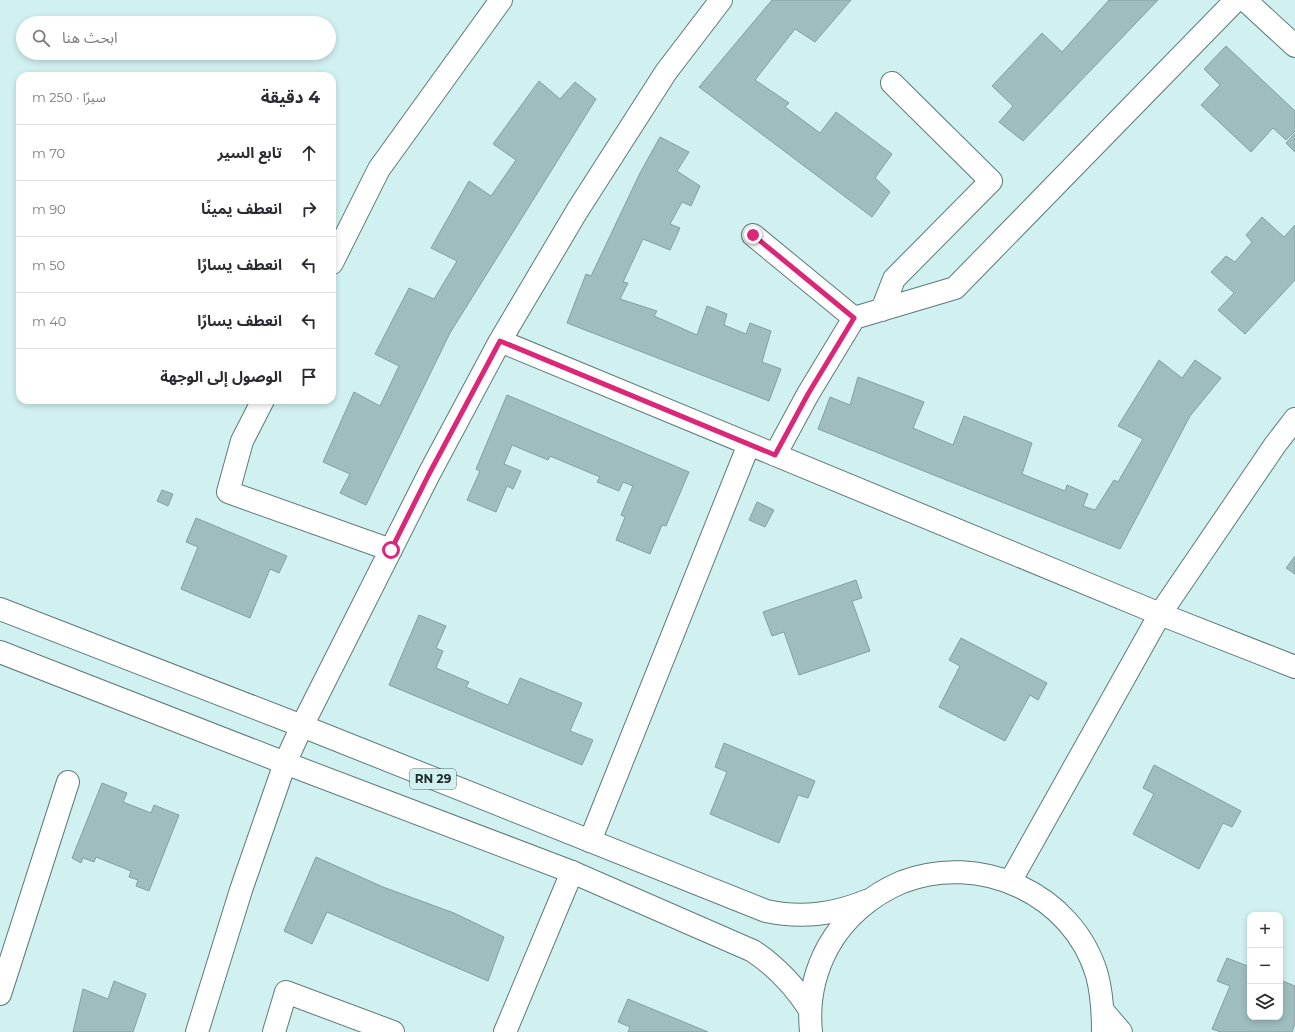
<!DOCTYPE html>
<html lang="ar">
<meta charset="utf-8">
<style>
:root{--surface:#fff;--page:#f2f2f3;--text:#2b2b33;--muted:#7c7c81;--line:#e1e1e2}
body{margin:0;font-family:Montserrat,"Noto Sans Arabic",sans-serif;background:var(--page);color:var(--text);direction:rtl}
.controls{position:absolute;right:12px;bottom:12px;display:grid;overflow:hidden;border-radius:8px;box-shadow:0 2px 6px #0003}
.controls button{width:36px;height:36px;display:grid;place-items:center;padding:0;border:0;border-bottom:1px solid var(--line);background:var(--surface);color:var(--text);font:20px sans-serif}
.stop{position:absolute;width:12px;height:12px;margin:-9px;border:3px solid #db2777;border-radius:50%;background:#fff}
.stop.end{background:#db2777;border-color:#fff;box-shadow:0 1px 4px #0008}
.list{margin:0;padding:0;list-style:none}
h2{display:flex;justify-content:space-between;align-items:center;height:52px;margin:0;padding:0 16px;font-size:17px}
h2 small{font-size:13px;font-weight:400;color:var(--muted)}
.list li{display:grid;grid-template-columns:26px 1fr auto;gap:12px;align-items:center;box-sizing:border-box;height:56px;padding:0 16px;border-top:1px solid var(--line)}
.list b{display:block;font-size:15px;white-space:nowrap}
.list em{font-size:13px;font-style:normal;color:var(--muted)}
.icon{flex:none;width:22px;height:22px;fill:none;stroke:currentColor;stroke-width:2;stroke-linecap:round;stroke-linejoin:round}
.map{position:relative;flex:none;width:1295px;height:1032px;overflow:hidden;direction:ltr}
.search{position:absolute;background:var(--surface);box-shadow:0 2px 6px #0003;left:16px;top:16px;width:320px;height:44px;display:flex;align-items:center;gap:10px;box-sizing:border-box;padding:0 14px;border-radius:22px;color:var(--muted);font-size:15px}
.panel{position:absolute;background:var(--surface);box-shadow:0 2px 6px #0003;left:16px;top:72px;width:320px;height:332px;border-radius:12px;direction:rtl}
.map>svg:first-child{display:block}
</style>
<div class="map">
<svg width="1295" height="1032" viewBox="0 0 1295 1032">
<rect width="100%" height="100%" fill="#d1f0f0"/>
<path fill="#9fbdbd" stroke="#83a0a0" d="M772,0H851L815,42L795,29L755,80L789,103L785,107L820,133L836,112L892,154L875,178L890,192L872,217L699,87Z
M1109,0H1158L1023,141L999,122L1013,106L992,86L1042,33L1062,52Z
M1226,46L1295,111V131L1286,140L1273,128L1251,152L1201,105L1220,85L1204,69Z
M539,81L560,99L575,82L596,99L450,333L366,505L340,493L350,474L323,462L354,392L380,406L399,366L375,354L409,288L434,299L457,261L431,248L469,181L491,196L516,160L493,144Z
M1295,133V152L1286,143Z
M660,137L689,152L677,171L700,186L691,206L682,202L670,224L680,228L670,250L643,239L623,282L628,283L620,299L657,311L654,316L697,335L707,306L727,314L724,325L746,334L750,323L771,331L762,362L781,369L769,401L567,323L586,274L591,276L640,173Z
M1262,217L1284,237L1295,225V280L1245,334L1218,310L1234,293L1211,272L1226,256L1235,262L1252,242L1246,235Z
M1159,360L1182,378L1195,360L1221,378L1190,416L1120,549L818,429L830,397L850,405L858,377L924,402L913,428L953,445L964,416L1032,443L1022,474L1065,491L1067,485L1088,494L1083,506L1095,510L1114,480L1118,482L1143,439L1118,426Z
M507,395L689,472L666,526L662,525L650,554L616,540L625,517L621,515L633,486L623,482L619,491L597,482L600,477L550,456L548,460L512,445L504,464L521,471L513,489L507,486L496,512L467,500L480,471L476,469Z
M162,490L173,494L168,506L157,501Z
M757,502L774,510L765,527L749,520Z
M196,518L287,556L279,573L270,569L250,618L181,589L198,547L186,542Z
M1295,556V574L1286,568Z
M856,580L862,598L852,601L870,651L799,675L784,632L772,636L763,612Z
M419,615L446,626L436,648L443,651L436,668L469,682L466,687L508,705L520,678L582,703L570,731L593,740L582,765L389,685Z
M961,638L1047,683L1038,700L1030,695L1005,741L939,707L960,666L949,660Z
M724,743L815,781L808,798L798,795L779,843L710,814L727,772L715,767Z
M1154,765L1241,811L1232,827L1223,823L1199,869L1133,834L1154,794L1143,788Z
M102,783L127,793L123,802L151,813L154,805L179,815L149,891L136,886L138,880L129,877L131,871L96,857L94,862L83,858L81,863L72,858Z
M316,857L383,887L454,913L504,937L488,981L327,912L312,944L284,931Z
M1227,958L1250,967V1017H1280V980L1295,986V1024L1292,1032H1221L1212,1029L1230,986L1217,981Z
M114,981L146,994L133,1032H73L83,989L108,999Z
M628,999L708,1032H628L630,1027L618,1022Z"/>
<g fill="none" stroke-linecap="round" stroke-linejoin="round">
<g stroke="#5d7a7a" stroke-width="24">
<path id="minor" d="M1245,0L1295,46
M753,235L854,318
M332,263L379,169L501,0
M882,310L894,279L991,181L892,83
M500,341L1160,614L1295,667
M263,400L242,441L228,492L391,550
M775,455L808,394L854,318L955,288L1236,0
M590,841L749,444
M1010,882L1160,614L1275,445L1295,419
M0,994L68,782
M197,1032L241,890L285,763L302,726L429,474L500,341L577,211L666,72L721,0
M274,1032L286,992L393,1032
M505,1032L572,872"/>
</g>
<g stroke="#5d7a7a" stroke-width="24">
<path id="major" d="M0,609L302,726L766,911C803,919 835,914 869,900
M0,652L285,763L572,872L753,951C777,967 794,985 810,1010
M1103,1011L1121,1032
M811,1032C808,1003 814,973 828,947C844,918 871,895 902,882C979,852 1073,893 1097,975C1102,994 1103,1012 1103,1032"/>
</g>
<use href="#minor" stroke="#fff" stroke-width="22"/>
<use href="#major" stroke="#fff" stroke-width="22"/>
</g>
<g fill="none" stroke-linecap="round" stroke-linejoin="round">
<path stroke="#db2777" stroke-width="5" d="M391,550L429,474L500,341L775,455L808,394L854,318L753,235"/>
</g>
<g text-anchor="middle" stroke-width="4" stroke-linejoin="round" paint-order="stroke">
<rect fill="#d1f0f0" stroke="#566868" stroke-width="1" x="410" y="769" width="46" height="20" rx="3"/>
<g font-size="12" font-weight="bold" fill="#212d2e">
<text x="433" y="783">RN 29</text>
</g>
</g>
</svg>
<div class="controls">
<button>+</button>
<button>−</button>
<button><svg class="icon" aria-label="layers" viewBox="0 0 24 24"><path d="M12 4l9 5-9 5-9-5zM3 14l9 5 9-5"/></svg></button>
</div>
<div class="stop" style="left:391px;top:550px"></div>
<div class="stop end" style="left:753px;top:235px"></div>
<div class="search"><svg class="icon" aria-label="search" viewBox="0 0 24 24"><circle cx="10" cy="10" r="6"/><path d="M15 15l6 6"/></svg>ابحث هنا</div>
<section class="panel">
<h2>4 دقيقة<small>سيرًا · 250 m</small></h2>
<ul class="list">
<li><svg class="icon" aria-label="ahead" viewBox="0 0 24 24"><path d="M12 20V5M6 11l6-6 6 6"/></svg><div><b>تابع السير</b></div><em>70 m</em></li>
<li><svg class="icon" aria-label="right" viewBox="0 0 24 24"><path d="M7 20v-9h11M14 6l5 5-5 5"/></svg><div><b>انعطف يمينًا</b></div><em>90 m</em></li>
<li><svg class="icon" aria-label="left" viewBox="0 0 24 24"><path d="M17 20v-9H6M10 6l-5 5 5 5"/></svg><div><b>انعطف يسارًا</b></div><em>50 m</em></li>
<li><svg class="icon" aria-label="left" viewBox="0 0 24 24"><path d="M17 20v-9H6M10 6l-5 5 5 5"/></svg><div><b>انعطف يسارًا</b></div><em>40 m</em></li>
<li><svg class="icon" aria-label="arrive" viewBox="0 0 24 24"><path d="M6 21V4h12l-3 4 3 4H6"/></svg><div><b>الوصول إلى الوجهة</b></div></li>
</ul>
</section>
</div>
